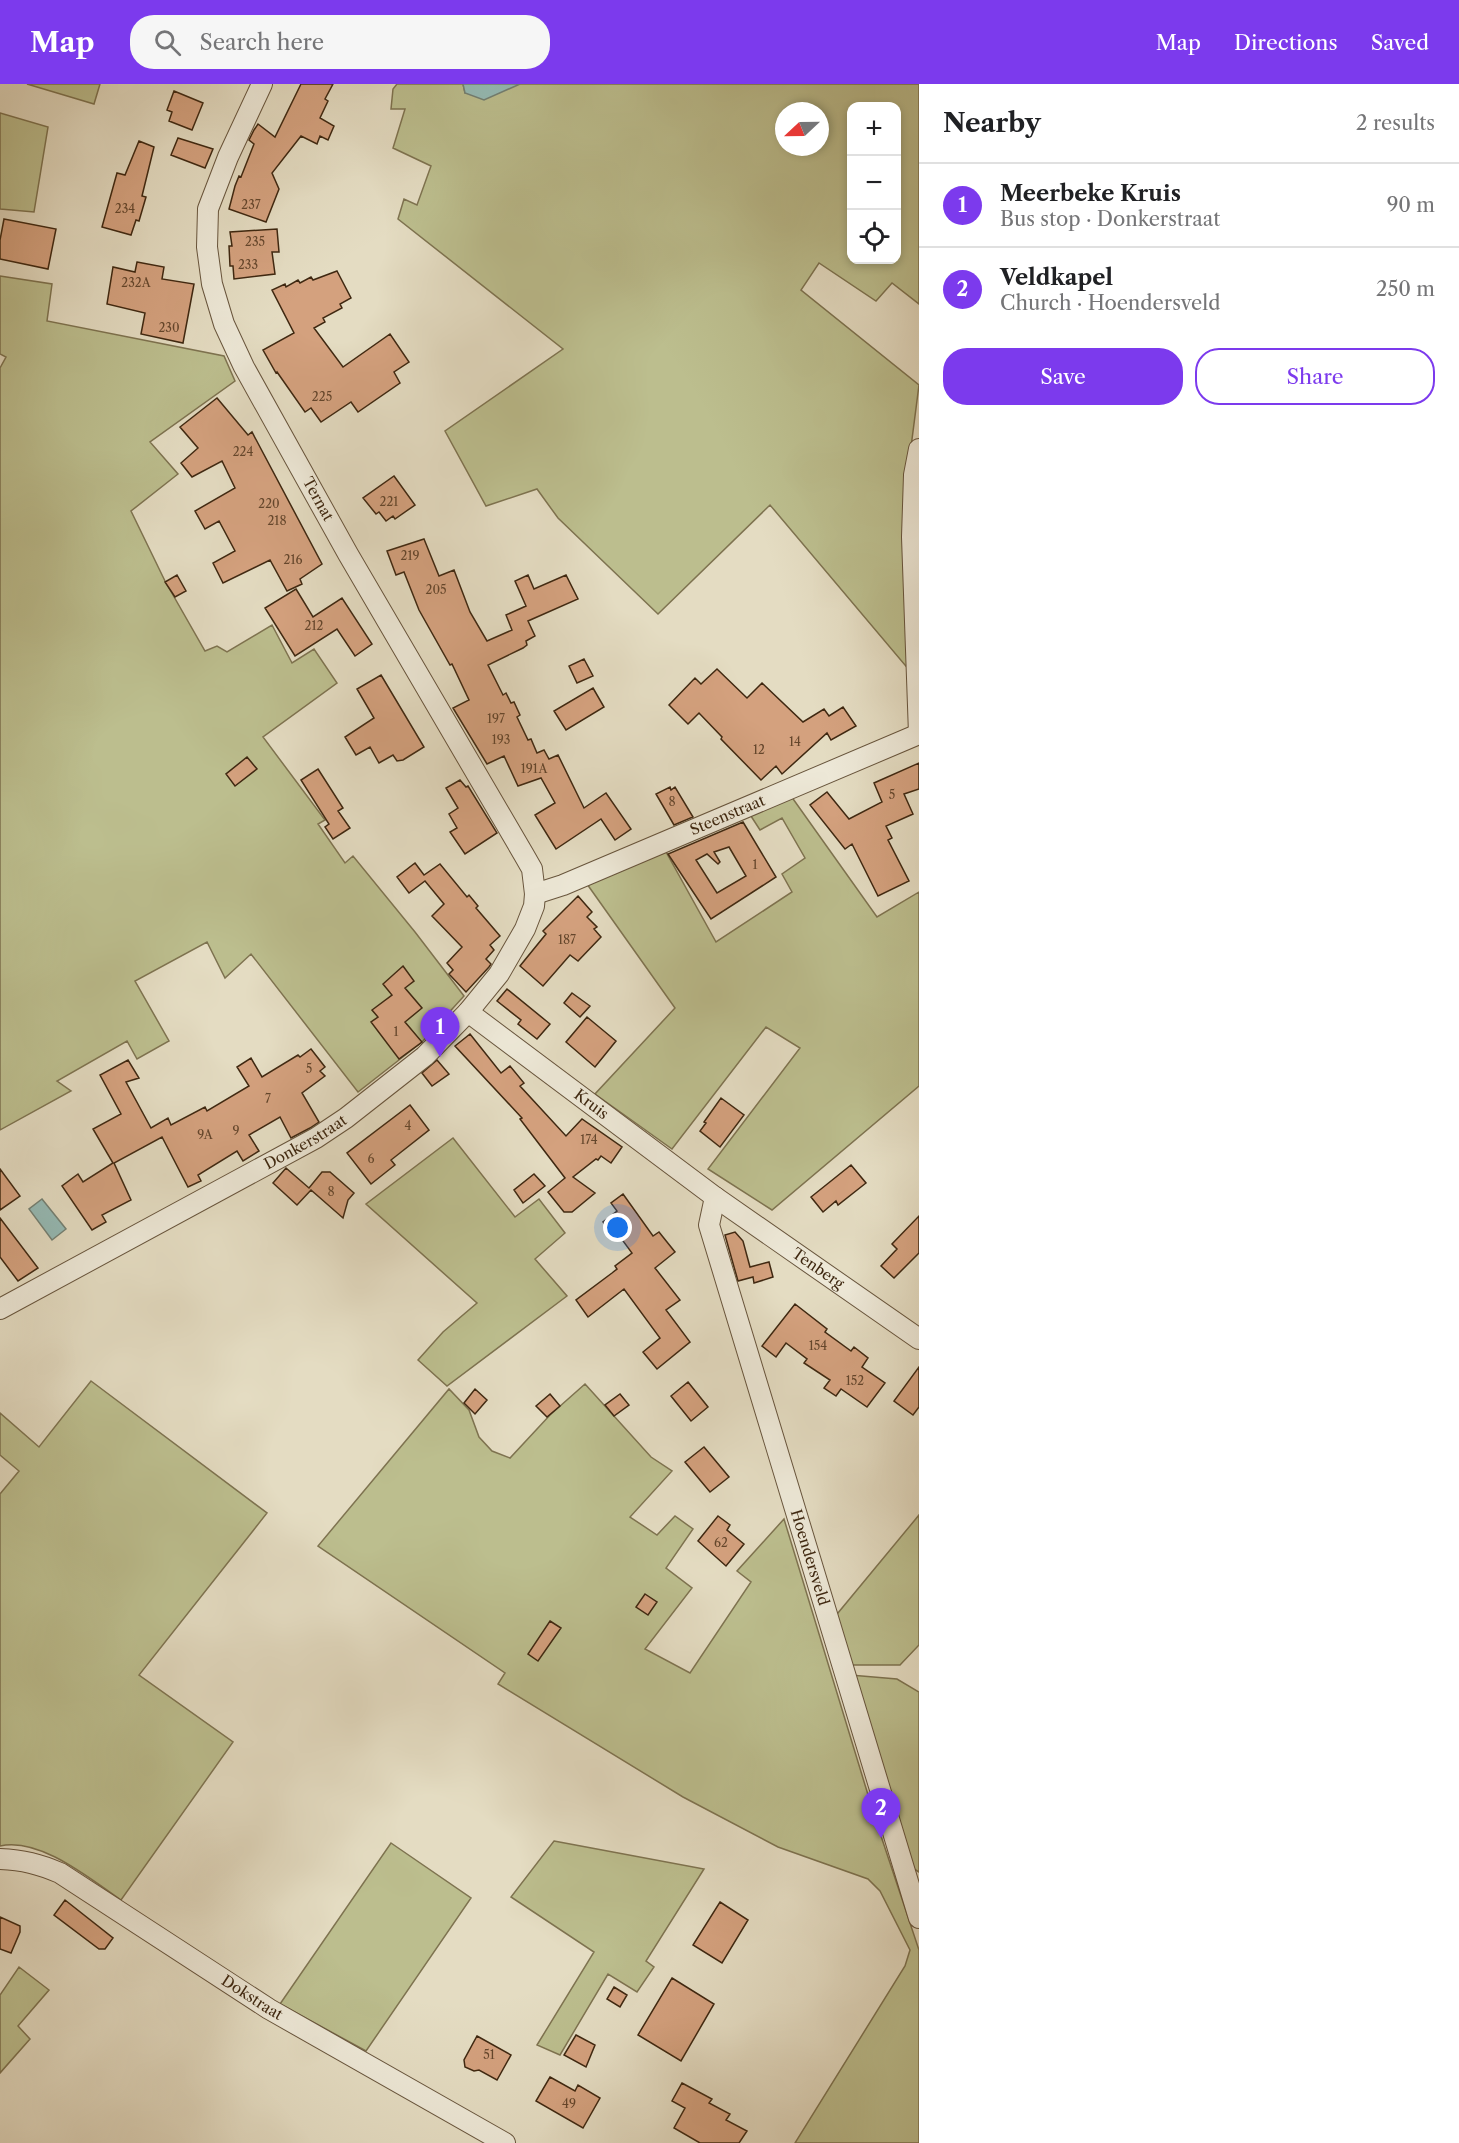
<!DOCTYPE html>
<meta charset="utf-8">
<style>
:root{--surface:#fff;--page:#f6f6f6;--text:#202124;--muted:#757577;--line:#e0e0e0;--accent:#7c3aed}
body{margin:0;font-family:"Libre Caslon Text",serif;background:var(--page);color:var(--text)}
.controls{position:absolute;right:18px;top:18px;display:grid;overflow:hidden;border-radius:12px;box-shadow:0 3px 9px #0003}
.controls button{width:54px;height:54px;display:grid;place-items:center;padding:0;border:0;border-bottom:2px solid var(--line);background:var(--surface);color:var(--text);font:30px sans-serif}
.compass{position:absolute;left:775px;top:18px;width:54px;height:54px;border-radius:50%;background:var(--surface);box-shadow:0 3px 9px #0003;rotate:248deg}
.you{position:absolute;left:618px;top:1144px;width:21px;height:21px;margin:-15px;border:4px solid #fff;border-radius:50%;background:#1a73e8;box-shadow:0 0 0 9px #1a73e833}
.badge{display:grid;place-items:center;width:39px;height:39px;border-radius:50%;background:var(--accent);color:#fff;font-size:20px;font-weight:700}
.pin{position:absolute;translate:-50% -50px;filter:drop-shadow(0 2px 3px #0008)}
.pin::after{content:'';position:absolute;top:32px;width:21px;height:18px;background:inherit;clip-path:polygon(0 0,100% 0,50% 100%)}
.list{margin:0;padding:0;list-style:none}
h2{display:flex;justify-content:space-between;align-items:center;height:78px;margin:0;padding:0 24px;font-size:26px}
h2 small{font-size:20px;font-weight:400;color:var(--muted)}
.list li{display:grid;grid-template-columns:39px 1fr auto;gap:18px;align-items:center;box-sizing:border-box;height:84px;padding:0 24px;border-top:2px solid var(--line)}
.list b{display:block;font-size:22px;white-space:nowrap}
.list p{margin:0;font-size:20px;white-space:nowrap;color:var(--muted)}
.list em{font-size:20px;font-style:normal;color:var(--muted)}
.actions{display:flex;gap:12px;padding:18px 24px}
.actions a{flex:1;padding:14px 0;border:2px solid var(--accent);border-radius:24px;text-align:center;font-size:21px;color:var(--accent)}
.actions .main{background:var(--accent);color:#fff}
.icon{flex:none;width:33px;height:33px;fill:none;stroke:currentColor;stroke-width:2;stroke-linecap:round;stroke-linejoin:round}
.map{position:relative;flex:none;width:919px;height:2059px;overflow:hidden}
header{display:flex;align-items:center;gap:36px;box-sizing:border-box;height:84px;padding:0 30px;background:var(--accent);color:#fff}
header strong{font-size:28px}
nav{display:flex;gap:33px;margin-inline-start:auto;font-size:21px}
.search{width:420px;height:54px;background:var(--page);display:flex;align-items:center;gap:15px;box-sizing:border-box;padding:0 21px;border-radius:24px;color:var(--muted);font-size:22px}
main{display:flex}
aside{flex:1;background:var(--surface)}
.map>svg:first-child{display:block}
</style>
<header>
<strong>Map</strong>
<div class="search"><svg class="icon" aria-label="search" viewBox="0 0 24 24"><circle cx="10" cy="10" r="6"/><path d="M15 15l6 6"/></svg>Search here</div>
<nav><a>Map</a><a>Directions</a><a>Saved</a></nav>
</header>
<main>
<div class="map">
<svg width="919" height="2059" viewBox="0 0 919 2059">
<rect width="100%" height="100%" fill="#e4dcc2"/>
<filter id="stains"><feTurbulence type="fractalNoise" baseFrequency=".00333" numOctaves="4"/><feColorMatrix values="0 0 0 0 .2 0 0 0 0 .09 0 0 0 0 .02 0 0 0 .5 -.17"/></filter>
<radialGradient id="worn" r=".72"><stop offset=".6" stop-color="#630" stop-opacity="0"/><stop offset="1" stop-color="#630" stop-opacity=".3"/></radialGradient>
<path fill="#bcbe8e" stroke="#7e7350" stroke-width="1.5" fill-rule="evenodd" d="M27,0H100L94,20Z
M397,0H463L465,9L520,0H919V220L892,199L876,217L819,179L801,206L919,301L907,394L910,587L770,421L658,530L558,434L537,405L486,422L445,347L563,265L398,135L404,115L417,121L431,82L393,64L405,25H391L393,5ZM852,22H896V176H852ZM784,27H820V63H784Z
M0,29L48,43L34,128L0,125Z
M0,192L52,200L47,237L224,272L235,297L150,358L178,390L131,427L165,497L205,567L217,562L227,568L272,541L292,579L314,565L337,599L263,653L325,736L318,740L345,779L353,772L415,848L464,912L422,958L358,1008L251,870L225,894L207,858L135,897L169,957L137,975L127,957L57,997L71,1007L0,1046V284L6,273L0,270Z
M791,712L877,833L919,808V1002L772,1126L708,1085L800,964L766,943L672,1065L595,1010L675,924L587,800L666,768L716,858L792,808L782,790L805,774L782,734L760,746L749,729Z
M453,1054L515,1133L539,1115L565,1149L535,1175L567,1212L447,1302L418,1276L443,1248L477,1219L366,1120Z
M91,1297L267,1429L139,1591L233,1658L121,1816C90,1795 40,1753 0,1762V1410L19,1387L0,1371V1329L39,1363Z
M585,1300L651,1373L672,1387L630,1433L657,1451L675,1432L693,1445L666,1484L692,1504L645,1565L690,1589L751,1498L737,1487L784,1435L876,1737L919,1866V2059H795L905,1882L910,1866L880,1807L868,1795L778,1763L683,1713L498,1600L505,1589L318,1462L449,1305L469,1326L479,1353L492,1367L510,1374L550,1331Z
M919,1431V1561L900,1581H846L833,1535Z
M850,1591L897,1595L919,1608V1788L906,1780Z
M554,1757L704,1785L646,1877L654,1883L637,1908L608,1890L560,1971L537,1961L594,1868L511,1813Z
M391,1759L471,1814L366,1967L280,1920Z
M19,1883L49,1906L18,1942L30,1955L0,1989V1911Z"/>
<path fill="#95bbb6" stroke="#738074" stroke-width="1.5" d="M463,0H520L484,16L465,9Z
M42,1115L66,1145L52,1156L29,1125Z"/>
<path fill="#d4a17e" stroke="#3f2811" stroke-width="1.5" fill-rule="evenodd" d="M301,0H333L325,15L328,17L320,34L334,42L328,56L320,52L317,60L301,52L272,89L279,105L266,138L229,125L235,102L239,92L241,93L254,60L249,56L254,46L258,40L275,53Z
M174,7L203,19L192,46L169,37L172,28L167,26Z
M178,54L213,65L205,84L171,71Z
M139,57L154,63L142,112L146,113L139,137L136,136L131,151L102,143L117,89L125,91Z
M4,135L56,145L48,185L0,175V156Z
M277,145L279,168H272L275,190L234,195L233,182H230L229,162H232L230,148Z
M137,178L164,183L162,195L194,200L183,259L141,250L145,229L107,220L113,183L135,188Z
M337,187L351,214L340,220L342,224L323,234L325,238L314,244L343,283L390,250L409,278L394,288L400,299L358,328L351,318L321,338L311,324L305,328L277,288L276,289L263,266L294,249L272,206L285,200L286,203L298,196L300,199L311,193L313,196Z
M217,314L248,351L252,348L322,480L300,495L302,500L287,507L270,476L223,499L213,479L235,467L219,437L205,445L195,427L235,404L222,377L192,393L181,379L198,364L180,343Z
M394,392L415,421L395,435L393,432L386,437L379,428L376,430L363,414Z
M424,455L439,492L454,486L470,528L487,557L512,546L506,531L526,522L515,497L528,491L534,505L566,491L578,515L528,537L535,552L526,557L527,561L523,564L488,581L503,611L506,609L511,619L514,618L520,631L517,633L528,656L531,655L537,669L544,666L549,675L558,671L584,724L606,709L631,745L615,756L601,735L556,765L535,731L555,719L541,694L518,702L504,672L487,680L453,624L469,616L452,580L450,581L419,526L404,488L396,491L387,467Z
M177,491L186,507L175,513L165,498Z
M296,505L313,533L342,514L372,560L355,572L337,545L295,572L265,524Z
M584,575L593,592L577,599L569,582Z
M717,585L747,614L762,599L803,638L824,625L829,632L843,623L856,642L831,656L827,649L782,690L776,682L761,696L721,655L722,653L699,629L688,640L669,621L695,594L701,600Z
M381,591L424,663L403,676L397,677L393,671L379,679L370,663L356,671L345,653L374,634L357,605Z
M593,604L604,623L566,646L554,627Z
M247,673L257,685L235,702L226,690Z
M919,679V705L904,710L913,730L886,742L892,754L888,756L909,797L878,812L852,760L845,765L810,721L827,708L849,735L882,718L874,699Z
M318,685L343,724L338,727L350,744L333,755L325,743L329,740L301,696Z
M460,696L466,703L468,702L497,749L465,770L450,748L457,744L449,730L458,724L446,704Z
M670,703L671,706L675,703L693,733L674,741L656,710Z
M743,738L776,793L711,835L668,770ZM729,763L746,792L717,809L696,776L707,770L718,780L720,778L714,768Z
M415,779L424,791L440,780L467,813L469,811L478,822L476,824L500,852L490,861L494,866L486,875L491,880L489,883L466,908L449,890L453,886L447,879L462,863L432,832L444,820L425,797L409,809L397,793Z
M578,812L592,828L587,833L597,843L594,845L601,853L578,877L570,871L543,902L520,882L546,850L543,847Z
M403,882L414,897L405,904L422,924L405,938L422,958L399,975L371,938L378,933L372,926L392,911L383,900Z
M507,905L550,940L537,955L518,940L521,936L497,917Z
M572,909L590,922L580,933L564,919Z
M587,933L616,957L595,983L566,958Z
M470,950L501,989L510,982L524,999L520,1002L566,1052L582,1035L622,1063L611,1079L601,1072L598,1076L596,1075L573,1093L595,1109L572,1128H564L548,1108L565,1094L520,1035L522,1034L455,962Z
M311,965L325,983L320,987L325,992L302,1009L319,1038L310,1044L291,1054L280,1033L249,1051L259,1067L243,1077L237,1067L198,1091L201,1097L188,1103L162,1053L114,1079L131,1116L102,1131L106,1138L92,1146L62,1102L78,1090L83,1098L113,1079L93,1045L121,1030L100,991L128,976L139,994L126,998L151,1044L168,1034L171,1041L205,1023L207,1027L249,1002L237,983L251,974L262,993L298,971L300,973Z
M437,976L449,990L432,1002L422,989Z
M721,1014L744,1031L720,1063L700,1047L706,1039L704,1038Z
M410,1021L429,1046L391,1076L395,1081L371,1100L347,1069Z
M851,1081L866,1099L838,1121L836,1117L823,1128L811,1113Z
M286,1084L309,1104L322,1088H330L354,1109L348,1116L343,1134L311,1106L297,1121L273,1099Z
M0,1085L20,1112L0,1126Z
M534,1090L545,1102L523,1119L514,1106Z
M623,1110L653,1152L659,1148L675,1168L655,1184L680,1216L666,1226L690,1258L657,1285L643,1268L660,1254L624,1205L588,1233L576,1216L612,1189L617,1185L615,1182L632,1169L615,1146L611,1149L603,1138L617,1127L611,1119Z
M919,1132V1169L894,1194L881,1182L897,1165L892,1160Z
M0,1134L38,1184L18,1197L0,1173Z
M735,1148L743,1157L750,1183L769,1178L773,1193L754,1199L753,1193L738,1197L725,1151Z
M795,1220L827,1245L825,1248L851,1267L854,1263L868,1274L862,1283L885,1299L867,1323L841,1305L836,1312L824,1304L830,1296L804,1279L807,1275L786,1259L776,1273L762,1262Z
M919,1283V1323L913,1331L894,1317Z
M688,1298L708,1323L691,1337L671,1312Z
M475,1305L487,1316L475,1330L464,1319Z
M550,1310L560,1322L547,1333L536,1322Z
M620,1310L629,1321L614,1332L605,1321Z
M704,1363L729,1393L710,1408L685,1378Z
M718,1432L730,1441L727,1446L744,1460L726,1482L698,1457Z
M645,1510L657,1518L648,1531L636,1523Z
M550,1537L561,1544L538,1577L528,1570Z
M65,1816L113,1854L105,1865H99L54,1831Z
M720,1818L748,1836L722,1879L693,1861Z
M0,1833L20,1842V1848L11,1869L0,1865Z
M672,1894L714,1920L681,1977L638,1951Z
M614,1903L627,1911L620,1923L607,1915Z
M576,1951L595,1961L586,1983L564,1971Z
M477,1952L511,1971L497,1996L479,1986L474,1987L465,1983L464,1976Z
M550,1993L575,2007L578,2001L600,2014L583,2044L536,2017Z
M682,1999L712,2015L709,2019L730,2030L726,2036L747,2047L739,2059H700L674,2044L685,2024L672,2017Z"/>
<g fill="none" stroke-linecap="round" stroke-linejoin="round">
<g stroke="#68553d" stroke-width="22">
<g id="street">
<path d="M919,650L912,453L914,391L919,365"/>
<path id="s1" d="M535,810L563,801L919,650"/>
<path id="s2" d="M468,928L715,1113L919,1255"/>
<path id="s3" d="M715,1113L709,1141L919,1834"/>
<path id="s4" d="M0,1225L316,1054L346,1034L425,972L468,928L499,890L525,845L534,822L535,810L532,785L524,771L348,470L244,283L224,240L212,200L207,163L208,125L228,73L262,0"/>
<path id="s5" d="M0,1775C23,1776 39,1780 60,1789L269,1925L505,2059"/>
</g>
</g>
<use href="#street" stroke="#ede8d7" stroke-width="20"/>
</g>
<g text-anchor="middle" stroke-width="4.5" stroke-linejoin="round" paint-order="stroke">
<g font-size="12" fill="#64462c">
<text x="251" y="125">237</text>
<text x="125" y="129">234</text>
<text x="255" y="162">235</text>
<text x="248" y="185">233</text>
<text x="136" y="203">232A</text>
<text x="169" y="248">230</text>
<text x="322" y="317">225</text>
<text x="243" y="372">224</text>
<text x="389" y="422">221</text>
<text x="269" y="424">220</text>
<text x="277" y="441">218</text>
<text x="410" y="476">219</text>
<text x="293" y="480">216</text>
<text x="436" y="510">205</text>
<text x="314" y="546">212</text>
<text x="496" y="639">197</text>
<text x="501" y="660">193</text>
<text x="795" y="662">14</text>
<text x="759" y="670">12</text>
<text x="534" y="689">191A</text>
<text x="892" y="715">5</text>
<text x="672" y="722">8</text>
<text x="755" y="785">1</text>
<text x="567" y="860">187</text>
<text x="396" y="952">1</text>
<text x="309" y="989">5</text>
<text x="268" y="1019">7</text>
<text x="408" y="1046">4</text>
<text x="236" y="1051">9</text>
<text x="205" y="1055">9A</text>
<text x="589" y="1060">174</text>
<text x="371" y="1079">6</text>
<text x="331" y="1112">8</text>
<text x="818" y="1266">154</text>
<text x="855" y="1301">152</text>
<text x="721" y="1463">62</text>
<text x="489" y="1975">51</text>
<text x="569" y="2024">49</text>
</g>
<g font-size="15" fill="#3f2811" stroke="#ede8d7">
<text transform="translate(318 415) rotate(61)" y="5">Ternat</text>
<text dy="5" stroke="none"><textPath href="#s1" startOffset="208">Steenstraat</textPath></text>
<text dy="5" stroke="none"><textPath href="#s2" startOffset="154">Kruis</textPath></text>
<text dy="5" stroke="none"><textPath href="#s4" startOffset="348">Donkerstraat</textPath></text>
<text dy="5" stroke="none"><textPath href="#s2" startOffset="434">Tenberg</textPath></text>
<text dy="5" stroke="none"><textPath href="#s3" startOffset="376">Hoendersveld</textPath></text>
<text dy="5" stroke="none"><textPath href="#s5" startOffset="291">Dokstraat</textPath></text>
</g>
</g>
<rect width="100%" height="100%" filter="url(#stains)"/>
<rect width="100%" height="100%" fill="url(#worn)"/>
</svg>
<div class="controls">
<button>+</button>
<button>−</button>
<button><svg class="icon" aria-label="locate" viewBox="0 0 24 24"><circle cx="12" cy="12" r="6"/><path d="M12 2v4M12 18v4M2 12h4M18 12h4"/></svg></button>
</div>
<svg class="compass" viewBox="-18 -18 36 36"><path d="M0-13l5 13h-10z" fill="#e53935"/><path d="M0 13l5-13h-10z" fill="#757577"/></svg>
<div class="you"></div>
<div class="pin badge" style="left:440px;top:973px">1</div>
<div class="pin badge" style="left:881px;top:1754px">2</div>
</div>
<aside>
<h2>Nearby<small>2 results</small></h2>
<ul class="list">
<li><span class="badge">1</span><div><b>Meerbeke Kruis</b><p>Bus stop · Donkerstraat</p></div><em>90 m</em></li>
<li><span class="badge">2</span><div><b>Veldkapel</b><p>Church · Hoendersveld</p></div><em>250 m</em></li>
</ul>
<div class="actions"><a class="main">Save</a><a>Share</a></div>
</aside>
</main>
